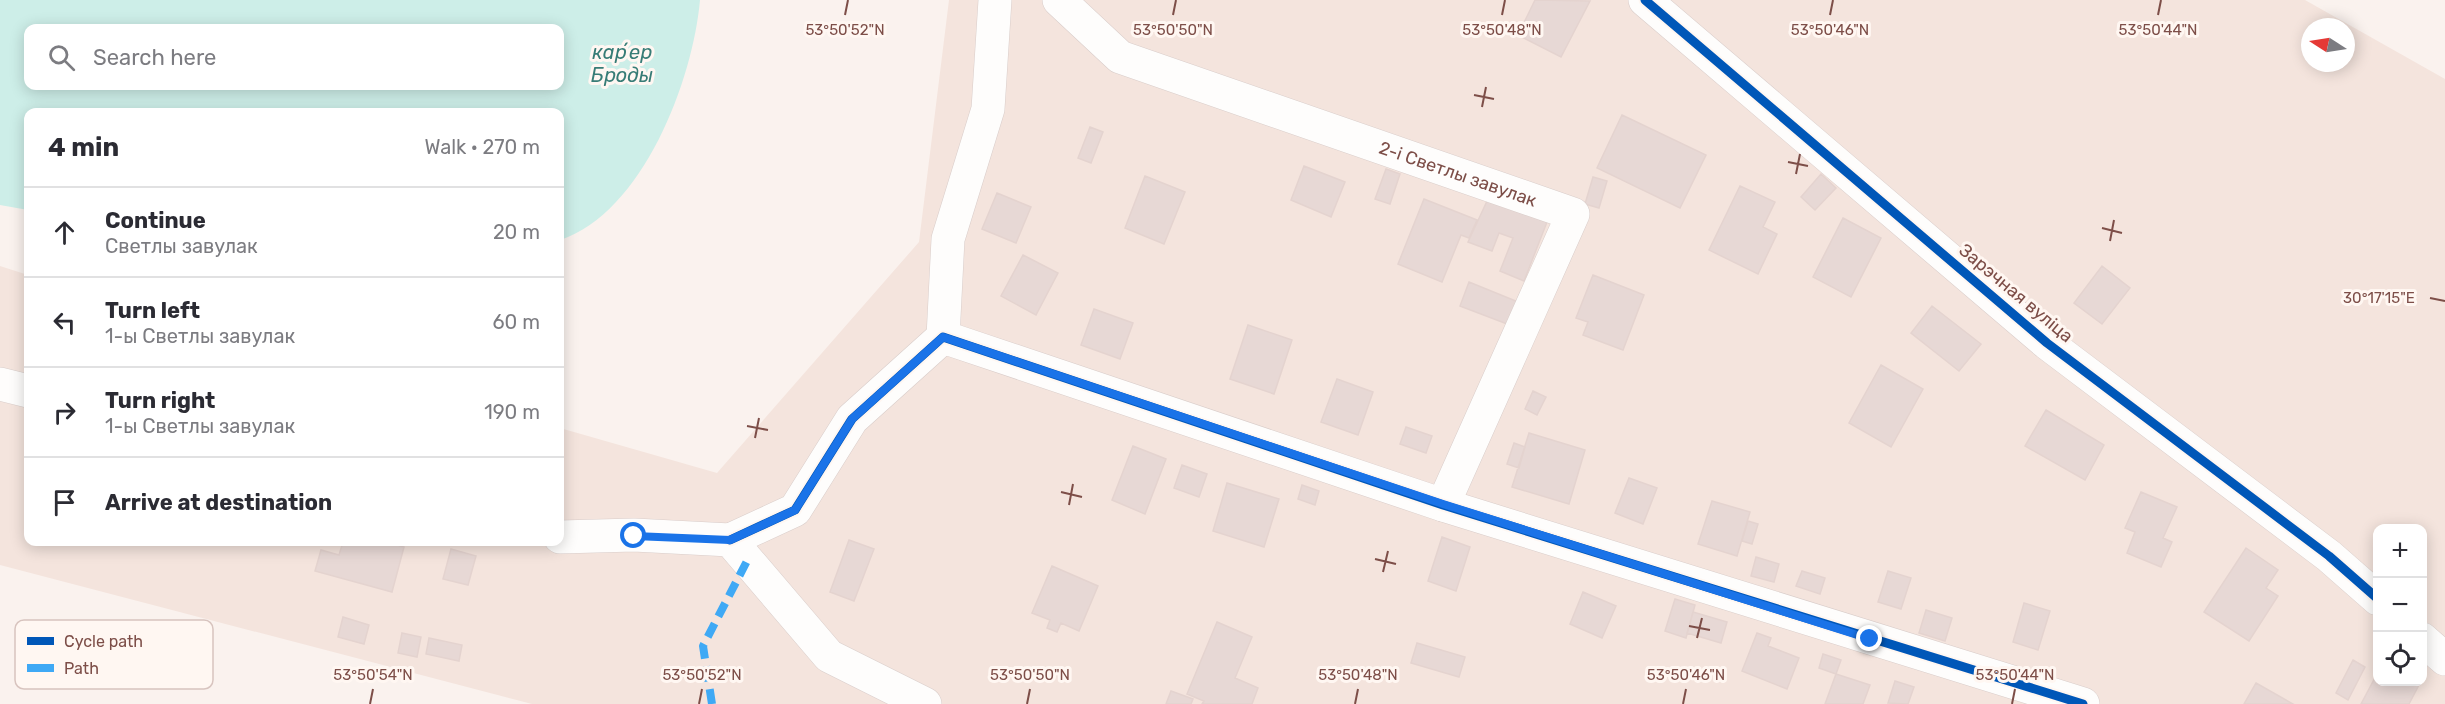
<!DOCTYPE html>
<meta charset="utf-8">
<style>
:root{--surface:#fff;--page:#f7f7f7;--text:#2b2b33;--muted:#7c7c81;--line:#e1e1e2}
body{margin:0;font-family:Rubik,sans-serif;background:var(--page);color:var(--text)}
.controls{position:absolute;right:18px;bottom:18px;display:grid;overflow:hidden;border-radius:12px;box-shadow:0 3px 15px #0003}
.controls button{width:54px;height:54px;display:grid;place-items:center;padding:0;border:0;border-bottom:2px solid var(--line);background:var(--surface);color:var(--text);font:30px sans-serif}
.compass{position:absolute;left:2301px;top:18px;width:54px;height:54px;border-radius:50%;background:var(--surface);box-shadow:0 3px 15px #0003;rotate:282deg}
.stop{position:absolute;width:18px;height:18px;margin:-14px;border:4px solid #1a73e8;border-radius:50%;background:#fff}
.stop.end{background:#1a73e8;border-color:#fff;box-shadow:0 2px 6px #0008}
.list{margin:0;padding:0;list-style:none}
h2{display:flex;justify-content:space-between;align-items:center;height:78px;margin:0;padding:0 24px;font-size:26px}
h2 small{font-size:20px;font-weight:400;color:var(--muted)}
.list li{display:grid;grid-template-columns:39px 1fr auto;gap:18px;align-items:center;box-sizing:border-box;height:90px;padding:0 24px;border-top:2px solid var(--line)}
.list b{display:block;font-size:22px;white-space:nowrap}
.list p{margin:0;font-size:20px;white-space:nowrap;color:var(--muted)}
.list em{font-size:20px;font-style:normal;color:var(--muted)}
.icon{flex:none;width:33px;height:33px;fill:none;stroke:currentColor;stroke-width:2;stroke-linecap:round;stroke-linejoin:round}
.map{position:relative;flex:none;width:2445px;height:704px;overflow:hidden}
.search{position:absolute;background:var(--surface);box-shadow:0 3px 15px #0003;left:24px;top:24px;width:540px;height:66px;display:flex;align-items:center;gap:15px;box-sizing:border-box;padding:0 21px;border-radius:12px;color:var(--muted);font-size:22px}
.panel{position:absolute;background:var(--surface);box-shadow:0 3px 15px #0003;left:24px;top:108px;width:540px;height:438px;border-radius:12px}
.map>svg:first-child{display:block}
</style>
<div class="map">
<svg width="2445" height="704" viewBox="0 0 2445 704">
<rect width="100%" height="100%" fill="#faf2ee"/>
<path fill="#f4e4dd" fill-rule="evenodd" d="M949,0H2305L2445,79V704H532L0,565V266L28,275V542H560V428L717,473L919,242ZM2310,27H2346V63H2310ZM2378,528H2422V682H2378Z"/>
<path fill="#cdeee8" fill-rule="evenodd" d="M0,0H700C693,80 643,213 560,240V112H28V210L0,205ZM28,28H560V86H28Z"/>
<path fill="#e7d8d5" stroke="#e4d3cf" stroke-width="1.5" d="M1535,0L1590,1L1561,57L1518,35Z
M1622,115L1706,155L1680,208L1597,168Z
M1090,127L1103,132L1091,163L1078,158Z
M1304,166L1345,182L1331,217L1291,200Z
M1386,169L1400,174L1390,204L1375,199Z
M1821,174L1836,188L1815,210L1801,197Z
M1145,176L1185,192L1164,244L1125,228Z
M1593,177L1607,181L1599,208L1585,204Z
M1740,186L1775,202L1763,227L1777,234L1758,274L1709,250Z
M997,193L1031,207L1016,243L982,229Z
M1424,199L1477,220L1469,238L1461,235L1442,282L1398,264Z
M1488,199L1547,222L1524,281L1500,271L1513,238L1499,233L1492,251L1468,242Z
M1843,218L1881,238L1851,297L1813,277Z
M1023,255L1058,273L1036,315L1001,296Z
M2102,266L2130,288L2102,324L2074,303Z
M1593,275L1644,295L1623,350L1583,335L1588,322L1576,318Z
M1469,282L1523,304L1515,327L1460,306Z
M1932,306L1981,344L1959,371L1911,333Z
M1094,309L1133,323L1120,359L1081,345Z
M1248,325L1292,340L1274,394L1230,379Z
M1881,365L1923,389L1891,447L1849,423Z
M1337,379L1373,392L1358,435L1321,422Z
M1533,391L1546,397L1537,415L1525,409Z
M2046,410L2104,445L2085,480L2025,446Z
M1406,427L1432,436L1426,453L1400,444Z
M1529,433L1585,450L1569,504L1512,487Z
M1514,443L1525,447L1519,468L1507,464Z
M1133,446L1166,459L1145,514L1112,500Z
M1182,465L1207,474L1199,497L1174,488Z
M1629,478L1657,488L1643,524L1615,513Z
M1227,483L1279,499L1264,547L1213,531Z
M1302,485L1319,491L1315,505L1298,499Z
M2141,492L2177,507L2163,538L2172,542L2161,567L2127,553L2135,532L2125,528Z
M1712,501L1750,512L1737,556L1698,544Z
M1748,521L1758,524L1752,544L1742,541Z
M1442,537L1470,547L1456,591L1428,581Z
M849,540L874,549L854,601L830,592Z
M343,542H386L404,547L392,592L315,571L321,550L339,555Z
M2246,548L2278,570L2266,588L2278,596L2249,641L2204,612Z
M451,549L476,556L468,585L443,579Z
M1756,557L1779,564L1774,582L1751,576Z
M1052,566L1098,586L1079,631L1061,623L1057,632L1047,628L1050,620L1032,613Z
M1802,571L1825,578L1820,594L1796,586Z
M1888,571L1911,578L1901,609L1878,602Z
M1583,592L1616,606L1602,638L1570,624Z
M1675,599L1695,605L1686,638L1665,631Z
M2024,603L2050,611L2038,650L2013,642Z
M1926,610L1952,618L1945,641L1919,633Z
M1693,612L1727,622L1721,643L1687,633Z
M343,617L369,625L364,644L338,637Z
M1217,622L1252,637L1235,678L1258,688L1252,704H1202L1204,701L1187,694Z
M402,633L421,637L417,657L398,653Z
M1757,633L1771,638L1768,646L1799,658L1787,689L1742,671Z
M429,638L462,645L459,661L426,654Z
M1417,643L1465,657L1459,677L1411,663Z
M1823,654L1841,660L1836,674L1819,668Z
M2353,660L2365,667L2348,700L2336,693Z
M2378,672V682L2420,683L2409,704H2361Z
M1836,674L1870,685L1863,704H1825Z
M1895,681L1914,687L1908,704L1888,703Z
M2256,683L2293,704H2244Z
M1171,691L1193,699L1191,704H1166Z"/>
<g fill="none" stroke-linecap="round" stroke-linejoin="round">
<g stroke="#d9cdca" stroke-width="34">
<g id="minor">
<path id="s1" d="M1059,0L1120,57L1573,214L1443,505"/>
<path d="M1645,0L2047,343L2329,556L2378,599"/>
<path d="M943,337L948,239L988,109L995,0"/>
<path d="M0,384L28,391"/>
<path d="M560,537L634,535L730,540L829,656L925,704"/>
<path d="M730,540L795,510L852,419L943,337L1443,505L2083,704"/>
<path d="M2422,639L2445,659"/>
</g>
</g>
<use href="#minor" stroke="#fefdfc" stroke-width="33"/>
<path stroke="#3fa9f5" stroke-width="8" stroke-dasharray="15 8" stroke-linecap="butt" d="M712,704L703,646L747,561"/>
<g stroke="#fff7f2" stroke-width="13">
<path id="cycleway" d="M1645,0L2047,343L2329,556L2378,599
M730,540L795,510L852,419L943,337L1443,505L2083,704"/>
</g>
<use href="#cycleway" stroke="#0057b8" stroke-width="9"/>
</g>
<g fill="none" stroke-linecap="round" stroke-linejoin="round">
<path stroke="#1a73e8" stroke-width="8" d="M634,536L730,540L795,510L852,419L943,337L1443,504L1870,639"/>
</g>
<path fill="none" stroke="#7d4e48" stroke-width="2" d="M845,15L848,0M1173,15L1176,0M1502,15L1505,0M1830,15L1833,0M2158,15L2161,0M1474,95L1494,99M1482,107L1486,87M1788,162L1808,166M1796,174L1800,154M2102,228L2122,233M2110,241L2114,220M2430,298L2445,301M747,426L768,430M755,438L759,418M1061,492L1082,497M1069,505L1073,484M1375,559L1396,564M1383,572L1388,551M1689,626L1710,630M1697,638L1702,618M370,704L373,689M699,704L702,689M1027,704L1030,689M1355,704L1358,689M1683,704L1686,689M2012,704L2015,689"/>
<g text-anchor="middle" stroke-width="6" stroke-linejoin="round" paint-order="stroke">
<g font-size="18" fill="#7d4e48" stroke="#fff7f2">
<text dy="6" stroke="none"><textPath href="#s1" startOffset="441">2-і Светлы завулак</textPath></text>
<text transform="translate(2016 293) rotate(40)" y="6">Зарэчная вуліца</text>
</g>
<g font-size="20" font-style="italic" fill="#377c76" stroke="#fff7f2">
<text x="622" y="59">карʼер<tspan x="622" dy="23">Броды</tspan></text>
</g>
</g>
<rect x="15" y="620" width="198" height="69" rx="9" fill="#fff7f2" stroke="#d8c4bf" stroke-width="1.5"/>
<rect x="27" y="637" width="27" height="8" fill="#0057b8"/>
<rect x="27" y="664" width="27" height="8" fill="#3fa9f5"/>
<g font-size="16" fill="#7d4e48">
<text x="64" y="647">Cycle path</text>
<text x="64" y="674">Path</text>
</g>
<g font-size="15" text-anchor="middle" fill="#7d4e48" stroke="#fff7f2" stroke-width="6" stroke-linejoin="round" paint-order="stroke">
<text x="845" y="35">53°50'52"N</text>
<text x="1173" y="35">53°50'50"N</text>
<text x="1502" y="35">53°50'48"N</text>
<text x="1830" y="35">53°50'46"N</text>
<text x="2158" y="35">53°50'44"N</text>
<text x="2379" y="303">30°17'15"E</text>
<text x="373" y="680">53°50'54"N</text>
<text x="702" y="680">53°50'52"N</text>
<text x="1030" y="680">53°50'50"N</text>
<text x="1358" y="680">53°50'48"N</text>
<text x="1686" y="680">53°50'46"N</text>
<text x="2015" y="680">53°50'44"N</text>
</g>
</svg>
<div class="controls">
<button>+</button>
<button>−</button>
<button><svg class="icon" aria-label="locate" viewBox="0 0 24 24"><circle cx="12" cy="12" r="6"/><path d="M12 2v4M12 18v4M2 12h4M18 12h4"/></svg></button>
</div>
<svg class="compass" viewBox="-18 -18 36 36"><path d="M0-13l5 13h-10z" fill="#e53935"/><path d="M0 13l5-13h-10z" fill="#7c7c81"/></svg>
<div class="stop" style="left:634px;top:536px"></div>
<div class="stop end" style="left:1870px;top:639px"></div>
<div class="search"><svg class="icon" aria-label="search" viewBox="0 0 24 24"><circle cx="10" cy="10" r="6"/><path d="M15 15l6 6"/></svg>Search here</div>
<section class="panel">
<h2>4 min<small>Walk · 270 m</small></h2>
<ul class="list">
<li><svg class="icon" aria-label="ahead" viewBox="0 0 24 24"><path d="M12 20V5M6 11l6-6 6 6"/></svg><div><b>Continue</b><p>Светлы завулак</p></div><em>20 m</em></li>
<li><svg class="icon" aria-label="left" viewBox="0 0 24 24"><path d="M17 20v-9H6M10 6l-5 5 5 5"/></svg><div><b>Turn left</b><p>1-ы Светлы завулак</p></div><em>60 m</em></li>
<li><svg class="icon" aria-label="right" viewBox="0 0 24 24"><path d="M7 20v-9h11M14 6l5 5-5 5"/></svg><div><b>Turn right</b><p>1-ы Светлы завулак</p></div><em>190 m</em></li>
<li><svg class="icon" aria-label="arrive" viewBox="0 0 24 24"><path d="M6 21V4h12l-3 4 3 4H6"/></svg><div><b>Arrive at destination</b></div></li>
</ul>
</section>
</div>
